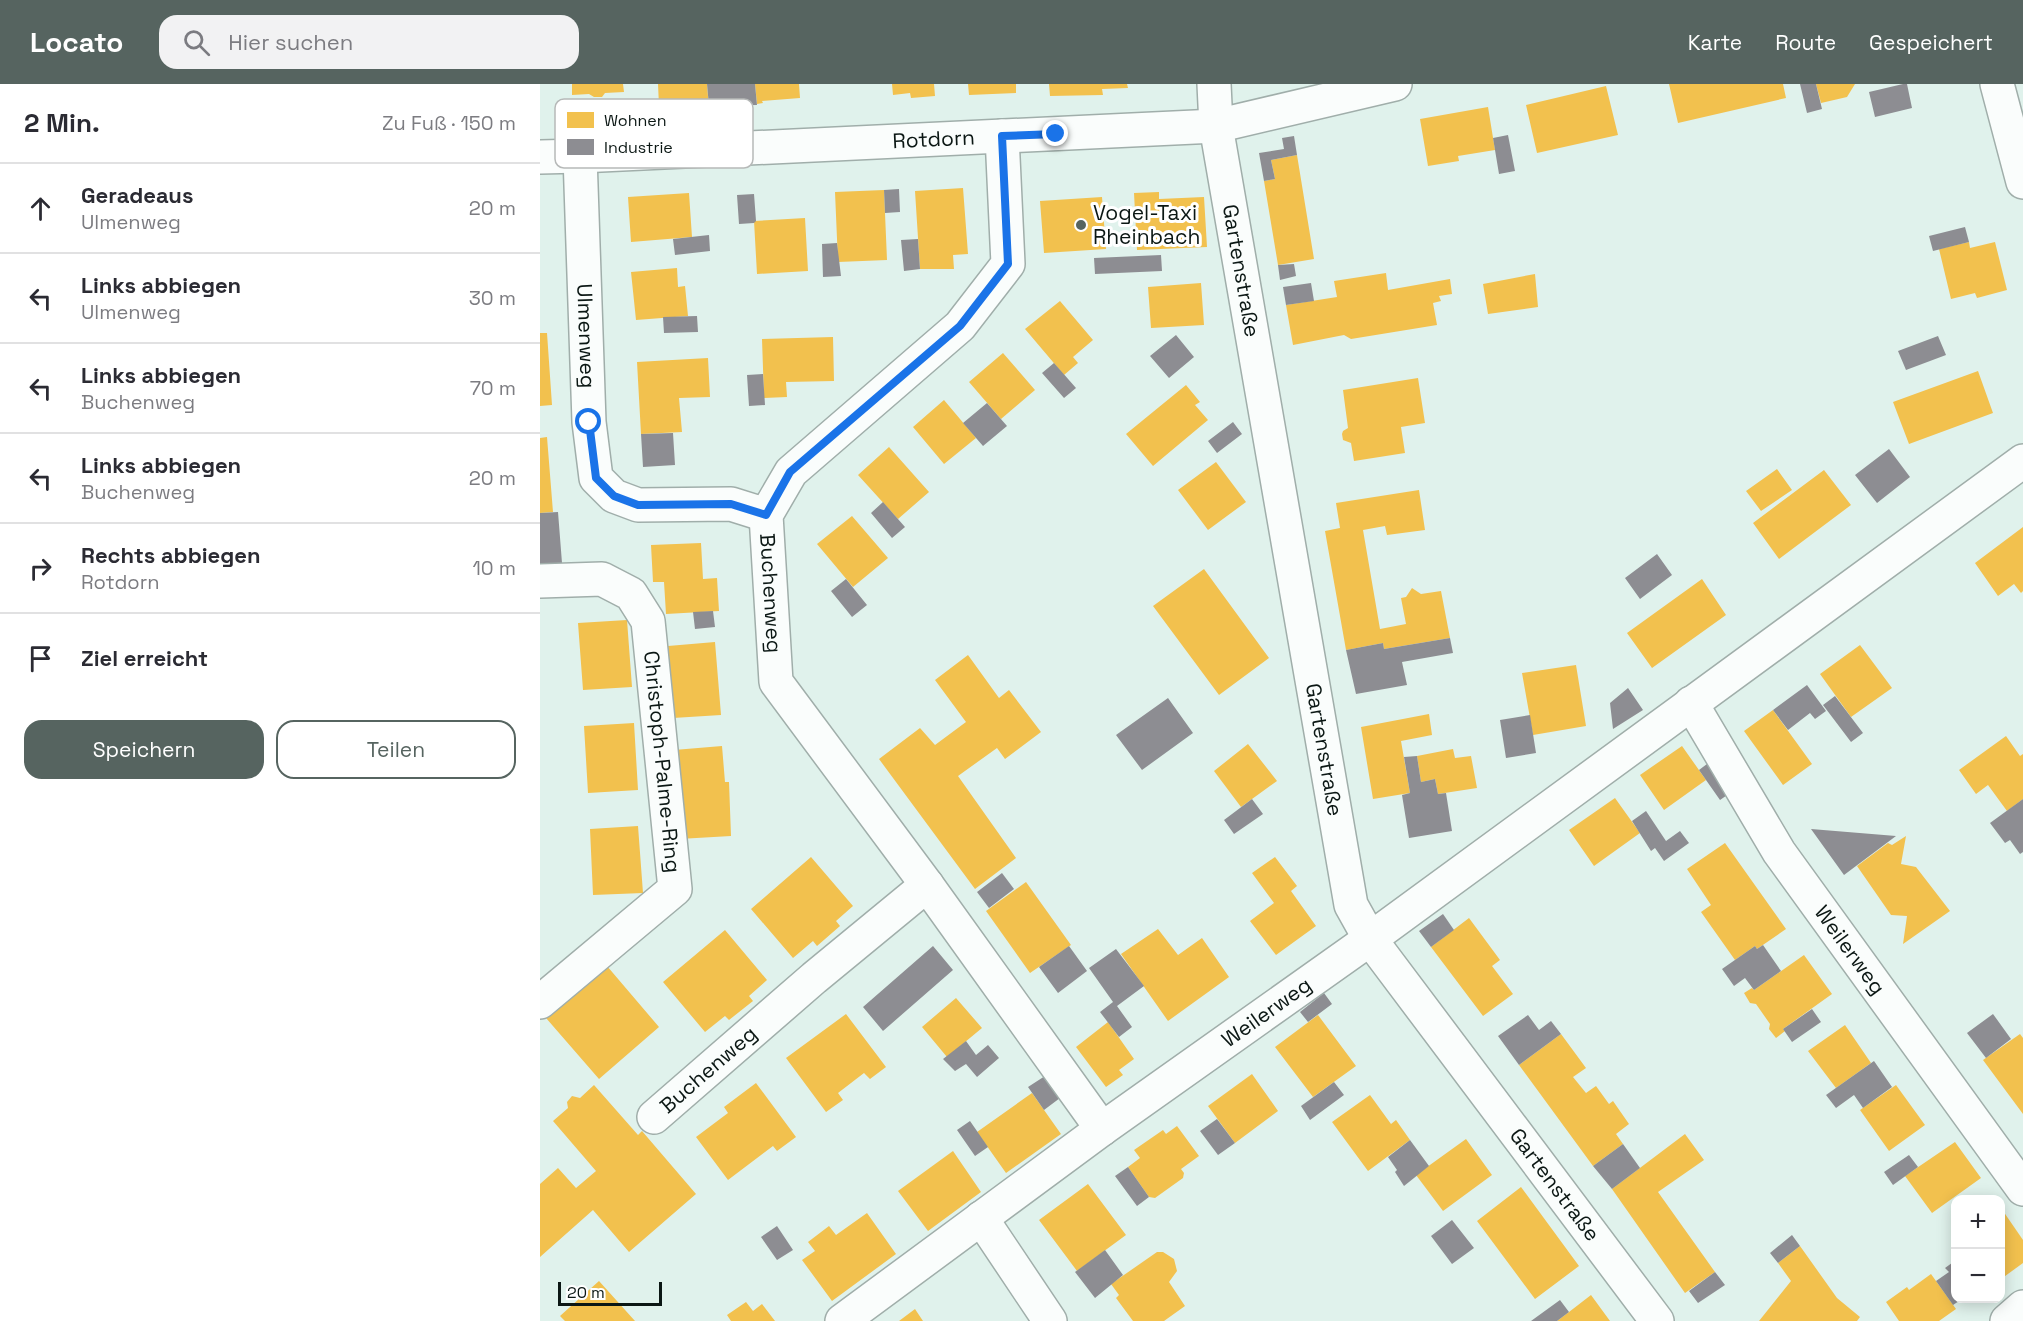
<!DOCTYPE html>
<html lang="de">
<meta charset="utf-8">
<style>
:root{--surface:#fff;--page:#f2f2f3;--text:#2b2b33;--muted:#7c7c81;--line:#e1e1e2;--accent:#566460}
body{margin:0;font-family:"Space Grotesk",sans-serif;background:var(--page);color:var(--text)}
.controls{position:absolute;right:18px;bottom:18px;display:grid;overflow:hidden;border-radius:12px;box-shadow:0 3px 15px #0003}
.controls button{width:54px;height:54px;display:grid;place-items:center;padding:0;border:0;border-bottom:2px solid var(--line);background:var(--surface);color:var(--text);font:30px sans-serif}
.scale{position:absolute;left:18px;bottom:15px;width:104px;box-sizing:border-box;padding-left:6px;border:3px solid #0b1714;border-top:0;font-size:16px;line-height:21px;white-space:nowrap;color:#0b1714;-webkit-text-stroke:4px #fff;paint-order:stroke}
.stop{position:absolute;width:18px;height:18px;margin:-14px;border:4px solid #1a73e8;border-radius:50%;background:#fff}
.stop.end{background:#1a73e8;border-color:#fff;box-shadow:0 2px 6px #0008}
.list{margin:0;padding:0;list-style:none}
h2{display:flex;justify-content:space-between;align-items:center;height:78px;margin:0;padding:0 24px;font-size:26px}
h2 small{font-size:20px;font-weight:400;color:var(--muted)}
.list li{display:grid;grid-template-columns:39px 1fr auto;gap:18px;align-items:center;box-sizing:border-box;height:90px;padding:0 24px;border-top:2px solid var(--line)}
.list b{display:block;font-size:22px;white-space:nowrap}
.list p{margin:0;font-size:20px;white-space:nowrap;color:var(--muted)}
.list em{font-size:20px;font-style:normal;color:var(--muted)}
.actions{display:flex;gap:12px;padding:18px 24px}
.actions a{flex:1;padding:14px 0;border:2px solid var(--accent);border-radius:18px;text-align:center;font-size:21px;color:var(--accent)}
.actions .main{background:var(--accent);color:#fff}
.icon{flex:none;width:33px;height:33px;fill:none;stroke:currentColor;stroke-width:2;stroke-linecap:round;stroke-linejoin:round}
.map{position:relative;flex:none;width:1483px;height:1237px;overflow:hidden}
header{display:flex;align-items:center;gap:36px;box-sizing:border-box;height:84px;padding:0 30px;background:var(--accent);color:#fff}
header strong{font-size:28px}
nav{display:flex;gap:33px;margin-inline-start:auto;font-size:21px}
.search{width:420px;height:54px;background:var(--page);display:flex;align-items:center;gap:15px;box-sizing:border-box;padding:0 21px;border-radius:18px;color:var(--muted);font-size:22px}
main{display:flex}
aside{flex:1;background:var(--surface)}
.map>svg:first-child{display:block}
</style>
<header>
<strong>Locato</strong>
<div class="search"><svg class="icon" aria-label="search" viewBox="0 0 24 24"><circle cx="10" cy="10" r="6"/><path d="M15 15l6 6"/></svg>Hier suchen</div>
<nav><a>Karte</a><a>Route</a><a>Gespeichert</a></nav>
</header>
<main>
<aside>
<h2>2 Min.<small>Zu Fuß · 150 m</small></h2>
<ul class="list">
<li><svg class="icon" aria-label="ahead" viewBox="0 0 24 24"><path d="M12 20V5M6 11l6-6 6 6"/></svg><div><b>Geradeaus</b><p>Ulmenweg</p></div><em>20 m</em></li>
<li><svg class="icon" aria-label="left" viewBox="0 0 24 24"><path d="M17 20v-9H6M10 6l-5 5 5 5"/></svg><div><b>Links abbiegen</b><p>Ulmenweg</p></div><em>30 m</em></li>
<li><svg class="icon" aria-label="left" viewBox="0 0 24 24"><path d="M17 20v-9H6M10 6l-5 5 5 5"/></svg><div><b>Links abbiegen</b><p>Buchenweg</p></div><em>70 m</em></li>
<li><svg class="icon" aria-label="left" viewBox="0 0 24 24"><path d="M17 20v-9H6M10 6l-5 5 5 5"/></svg><div><b>Links abbiegen</b><p>Buchenweg</p></div><em>20 m</em></li>
<li><svg class="icon" aria-label="right" viewBox="0 0 24 24"><path d="M7 20v-9h11M14 6l5 5-5 5"/></svg><div><b>Rechts abbiegen</b><p>Rotdorn</p></div><em>10 m</em></li>
<li><svg class="icon" aria-label="arrive" viewBox="0 0 24 24"><path d="M6 21V4h12l-3 4 3 4H6"/></svg><div><b>Ziel erreicht</b></div></li>
</ul>
<div class="actions"><a class="main">Speichern</a><a>Teilen</a></div>
</aside>
<div class="map">
<svg width="1483" height="1237" viewBox="0 0 1483 1237">
<rect width="100%" height="100%" fill="#e0f2ec"/>
<path fill="#f2c14e" d="M32,0H83L84,8L65,9L62,13H54L49,10L32,11Z
M118,0H167L169,25L145,26V20L119,22Z
M215,0H259L260,14L222,17L223,19L217,20Z
M352,0H394L395,12L371,14L370,9L353,11Z
M428,0H476V9L429,11Z
M509,0H587L588,4L562,5L563,11L510,12Z
M1129,0H1243L1246,14L1138,39Z
M1276,0H1315L1307,13L1281,19Z
M1066,2L1078,51L997,69L986,21Z
M948,23L955,66L918,72L919,77L888,82L880,35Z
M757,71L774,175L738,181L724,97L735,95L731,76Z
M423,104L428,170L413,171L414,185H380L375,107Z
M344,106L347,176L298,178L295,108Z
M619,108V115L664,113L667,163L597,166L594,109Z
M149,109L152,153L91,158L88,113Z
M562,113L566,165L504,169L500,117Z
M265,134L268,187L217,190L214,137Z
M1429,158L1430,164L1455,158L1467,206L1437,214L1435,209L1411,215L1399,165Z
M137,184L138,203L145,202L148,232L96,236L91,188Z
M846,189L848,206L910,195L912,210L899,212L901,217L893,219L897,241L811,255L804,251L753,261L746,221L797,213L794,197Z
M995,190L998,223L948,230L943,200Z
M661,199L664,241L611,244L608,203Z
M520,217L553,256L533,273L538,279L524,291L485,245Z
M0,249H7L12,321L0,322Z
M293,253L294,297L246,298L247,313L224,314L222,255Z
M463,269L495,306L461,335L429,298Z
M168,274L170,313L139,314L142,348L101,350L97,278Z
M1438,287L1453,329L1369,360L1353,318Z
M878,294L885,339L861,343L865,369L814,377L811,359L803,356L802,350L803,347L808,344L803,306Z
M646,301L660,318L655,321L668,336L613,382L586,350Z
M404,316L436,354L404,380L373,343Z
M7,353L13,428L0,429V354Z
M349,363L389,408L358,435L318,391Z
M676,378L706,418L668,446L638,406Z
M1237,385L1252,406L1221,427L1206,407Z
M1284,386L1311,421L1239,475L1213,439Z
M879,406L885,446L847,451L845,442L823,446L840,545L866,540L861,514L866,513L872,504L881,510L901,507L910,554L844,565L843,559L806,566L785,447L800,444L796,419Z
M312,432L348,474L313,503L277,460Z
M1483,443V507L1481,509L1474,500L1458,512L1435,479Z
M161,459L163,495L177,494L179,527L126,530L124,498H113L111,461Z
M664,485L729,574L679,611L613,522Z
M1162,495L1186,531L1112,584L1087,549Z
M87,536L92,603L43,606L38,539Z
M175,558L181,631L133,634L128,562Z
M1320,561L1352,604L1311,633L1280,590Z
M428,571L459,614L469,606L501,648L465,675L457,664L418,692L476,774L435,805L339,675L380,644L395,661L426,638L395,596Z
M1036,581L1046,642L993,651L982,589Z
M1233,626L1272,680L1243,701L1204,647Z
M889,630L892,651L861,657L870,709L833,715L821,643Z
M94,639L98,706L48,709L44,642Z
M1466,652L1480,672L1483,670V715L1467,727L1448,701L1436,710L1419,686Z
M708,660L737,697L701,723L674,687Z
M182,662L185,698H189L191,752L139,755L134,666Z
M1142,662L1166,696L1124,726L1100,691Z
M913,665L915,674L931,672L937,704L898,710L895,695L881,698L877,672Z
M1075,714L1100,749L1054,782L1029,746Z
M98,742L103,809L53,811L50,745Z
M1366,752L1361,780L1376,783L1410,827L1363,860L1367,832L1351,831L1317,782L1348,759L1352,761Z
M1185,759L1246,845L1217,865L1215,862L1195,876L1161,828L1171,821L1147,785Z
M271,773L313,822L296,837L300,842L277,862L273,857L253,874L211,825Z
M735,773L757,802L751,807L776,842L736,871L710,837L734,819L712,789Z
M486,798L531,861L490,889L446,827Z
M929,834L960,876L952,882L973,910L943,932L891,863Z
M618,845L638,871L662,854L689,893L628,937L581,870Z
M185,846L227,896L209,912L213,917L189,936L185,932L165,948L123,898Z
M1264,871L1292,910L1243,945L1245,947L1236,954L1229,945L1230,940L1216,920L1210,919L1204,909L1212,904L1214,906Z
M67,882L119,943L59,995L6,934Z
M416,914L442,944L407,973L382,943Z
M306,930L346,983L330,995L324,989L298,1009L303,1016L286,1028L246,974Z
M778,931L816,982L773,1013L735,963Z
M568,938L594,975L579,986L583,991L566,1003L536,963Z
M1305,941L1331,979L1296,1004L1268,967Z
M1021,950L1046,984L1033,993L1046,1009L1056,1002L1069,1020L1073,1017L1089,1040L1076,1050L1083,1060L1053,1082L979,981Z
M1480,950L1483,954V1030L1443,976Z
M712,990L738,1027L695,1059L668,1022Z
M216,999L256,1053L237,1067L233,1062L188,1096L156,1053L188,1029L184,1023Z
M54,1001L98,1051L102,1047L156,1110L89,1168L53,1126L0,1173V1100L18,1084L36,1104L56,1087L13,1037L28,1024L27,1018L32,1012L40,1014Z
M1356,1001L1385,1041L1349,1067L1320,1026Z
M492,1009L521,1050L466,1089L437,1048Z
M830,1011L851,1040L856,1036L870,1056L828,1087L792,1038Z
M637,1042L659,1072L641,1085L644,1089L643,1094L615,1114L609,1113L588,1083L600,1074L594,1066L623,1046L626,1050Z
M1145,1050L1164,1076L1118,1108L1175,1188L1145,1209L1072,1105Z
M926,1055L952,1091L903,1127L876,1091Z
M1415,1058L1441,1094L1392,1129L1365,1092Z
M413,1067L441,1108L388,1147L358,1107Z
M548,1100L586,1151L537,1187L499,1136Z
M981,1103L1039,1182L995,1215L937,1137Z
M1461,1124L1483,1156V1179L1461,1195Z
M327,1129L356,1170L292,1217L262,1176L275,1167L268,1158L289,1142L296,1151Z
M1260,1162L1297,1214L1320,1233L1317,1237H1219L1251,1197L1238,1179Z
M617,1168H623L634,1175L637,1187L629,1198L645,1222L624,1237H593L576,1214L579,1211L571,1200Z
M1391,1190L1416,1225L1399,1237H1359L1346,1218L1367,1203L1369,1206Z
M59,1197L95,1237H25L20,1232Z
M1051,1211L1070,1237H1017L1029,1228Z
M206,1218L213,1227L222,1220L235,1237H191L187,1231Z
M375,1225L383,1237H359Z"/>
<path fill="#8d8d92" d="M167,0H215L217,21L169,22Z
M1260,0H1276L1282,25L1267,29Z
M1363,0H1367L1372,24L1335,33L1329,8Z
M968,51L975,87L959,90L953,54Z
M754,52L757,71L731,76L735,95L724,97L719,69L744,65L742,54Z
M359,105L360,128L345,129L344,106Z
M214,110L216,137L214,139L199,140L197,111Z
M1425,143L1429,158L1393,167L1389,152Z
M169,151L170,167L135,171L133,155Z
M378,155L380,185L364,187L361,156Z
M297,159L301,192L283,193L282,160Z
M621,171L622,187L555,190L554,174Z
M754,180L756,192L740,196L738,181Z
M771,199L774,217L746,221L743,203Z
M157,232L158,248L124,249L123,233Z
M636,251L654,273L629,294L610,272Z
M1398,252L1406,271L1366,286L1358,267Z
M514,279L536,304L524,314L502,289Z
M223,290L225,321L209,322L207,291Z
M447,319L467,342L443,362L423,339Z
M693,338L702,350L677,369L668,357Z
M133,349L135,381L103,383L101,350Z
M1349,365L1370,393L1337,419L1315,391Z
M343,418L365,443L352,454L331,429Z
M18,428L22,479L0,481V429Z
M1117,470L1132,491L1100,515L1085,494Z
M306,495L327,521L312,533L291,507Z
M173,527L175,543L155,545L153,528Z
M910,554L913,569L862,578L867,601L816,610L806,566L843,559L844,565Z
M1267,601L1286,627L1275,635L1270,629L1248,646L1233,626Z
M1088,604L1103,626L1073,645L1070,619Z
M1295,612L1323,649L1311,658L1283,621Z
M628,614L653,649L602,686L576,651Z
M990,631L996,669L966,674L960,636Z
M877,672L881,698L895,695L898,710L906,709L912,747L869,754L862,711L870,709L864,673Z
M1171,677L1193,707L1180,716L1159,686Z
M712,715L723,730L694,750L684,736Z
M1483,715V768L1480,770L1470,756L1465,759L1450,739Z
M1106,727L1126,757L1140,747L1149,759L1124,777L1115,764L1111,767L1092,737Z
M1271,745L1356,752L1304,791Z
M462,789L474,805L449,824L437,808Z
M903,830L914,846L891,863L879,847Z
M1223,861L1241,887L1214,906L1205,894L1194,902L1182,885L1215,862L1217,865Z
M393,862L413,886L343,947L323,923Z
M529,862L547,887L518,909L499,883Z
M576,865L604,902L577,922L592,943L579,953L560,928L573,918L549,884Z
M784,909L792,920L768,938L760,928Z
M1272,925L1281,938L1252,958L1243,945Z
M1453,930L1471,955L1446,974L1427,949Z
M988,931L999,946L1011,937L1021,950L979,981L958,952Z
M426,957L436,971L448,961L459,974L437,993L426,980L415,987L403,975Z
M1334,977L1352,1003L1323,1024L1314,1011L1296,1024L1286,1011Z
M505,992L520,1014L504,1026L488,1003Z
M794,998L804,1011L770,1036L761,1022Z
M677,1035L695,1059L678,1071L660,1047Z
M430,1037L448,1063L435,1072L417,1046Z
M870,1056L889,1082L864,1102L855,1088L857,1086L848,1073Z
M1083,1060L1100,1084L1072,1105L1053,1082Z
M1369,1071L1378,1083L1353,1101L1344,1088Z
M588,1083L609,1113L597,1122L575,1092Z
M912,1136L934,1164L912,1180L891,1152Z
M237,1142L253,1166L237,1176L221,1153Z
M1252,1151L1260,1162L1238,1179L1230,1169Z
M565,1166L583,1191L555,1214L535,1188Z
M1416,1176V1214L1422,1215L1413,1221L1396,1197L1409,1188L1405,1184Z
M1175,1188L1185,1201L1158,1219L1149,1207Z
M1020,1216L1029,1228L1017,1237H991Z"/>
<g fill="none" stroke-linecap="round" stroke-linejoin="round">
<g stroke="#a0aeaa" stroke-width="36">
<g id="minor">
<path id="s1" d="M674,0L676,42L811,821L830,855L1117,1237"/>
<path d="M1457,0L1483,98"/>
<path id="s2" d="M462,52L468,180L420,242L251,388L226,431L236,598L387,801L562,1045"/>
<path id="s3" d="M40,72L49,338L56,394L74,412L98,421L191,420L226,431"/>
<path id="s4" d="M0,73L40,72L676,42L855,0"/>
<path id="s5" d="M0,497L62,495L91,510L108,537L135,805L0,918"/>
<path id="s6" d="M1151,619L1239,768L1483,1105"/>
<path id="s7" d="M114,1033L274,894L387,801"/>
<path d="M441,1134L510,1237"/>
<path id="s8" d="M302,1237L562,1045L830,855L1483,377"/>
<path d="M1467,1237L1483,1223"/>
</g>
</g>
<use href="#minor" stroke="#fafdfc" stroke-width="33"/>
</g>
<g fill="none" stroke-linecap="round" stroke-linejoin="round">
<path stroke="#1a73e8" stroke-width="8" d="M49,338L56,394L74,412L98,421L191,420L226,431L250,388L420,242L468,180L462,52L516,50"/>
</g>
<circle fill="#566460" stroke="#fff" stroke-width="2" cx="541" cy="141" r="6"/>
<g text-anchor="middle" stroke-width="6" stroke-linejoin="round" paint-order="stroke">
<g font-size="21" fill="#0b1714" stroke="#fff">
<text dy="7" stroke="none"><textPath href="#s4" startOffset="394">Rotdorn</textPath></text>
<text dy="7" stroke="none"><textPath href="#s1" startOffset="189">Gartenstraße</textPath></text>
<text dy="7" stroke="none"><textPath href="#s3" startOffset="180">Ulmenweg</textPath></text>
<text dy="7" stroke="none"><textPath href="#s2" startOffset="558">Buchenweg</textPath></text>
<text dy="7" stroke="none"><textPath href="#s1" startOffset="675">Gartenstraße</textPath></text>
<text dy="7" stroke="none"><textPath href="#s5" startOffset="268">Christoph-Palme-Ring</textPath></text>
<text dy="7" stroke="none"><textPath href="#s6" startOffset="294">Weilerweg</textPath></text>
<text dy="7" stroke="none"><textPath href="#s8" startOffset="525">Weilerweg</textPath></text>
<text dy="7" stroke="none"><textPath href="#s7" startOffset="72">Buchenweg</textPath></text>
<text dy="7" stroke="none"><textPath href="#s1" startOffset="1179">Gartenstraße</textPath></text>
</g>
<g font-size="21" fill="#0b1714" stroke="#fff" text-anchor="start">
<text x="553" y="136">Vogel-Taxi<tspan x="553" dy="24">Rheinbach</tspan></text>
</g>
</g>
<rect x="15" y="15" width="198" height="69" rx="9" fill="#fff" stroke="#b6b9b8" stroke-width="1.5"/>
<rect x="27" y="28" width="27" height="16" fill="#f2c14e"/>
<rect x="27" y="55" width="27" height="16" fill="#8d8d92"/>
<g font-size="16" fill="#0b1714">
<text x="64" y="42">Wohnen</text>
<text x="64" y="69">Industrie</text>
</g>
</svg>
<div class="controls">
<button>+</button>
<button>−</button>
</div>
<div class="scale">20 m</div>
<div class="stop" style="left:49px;top:338px"></div>
<div class="stop end" style="left:516px;top:50px"></div>
</div>
</main>
